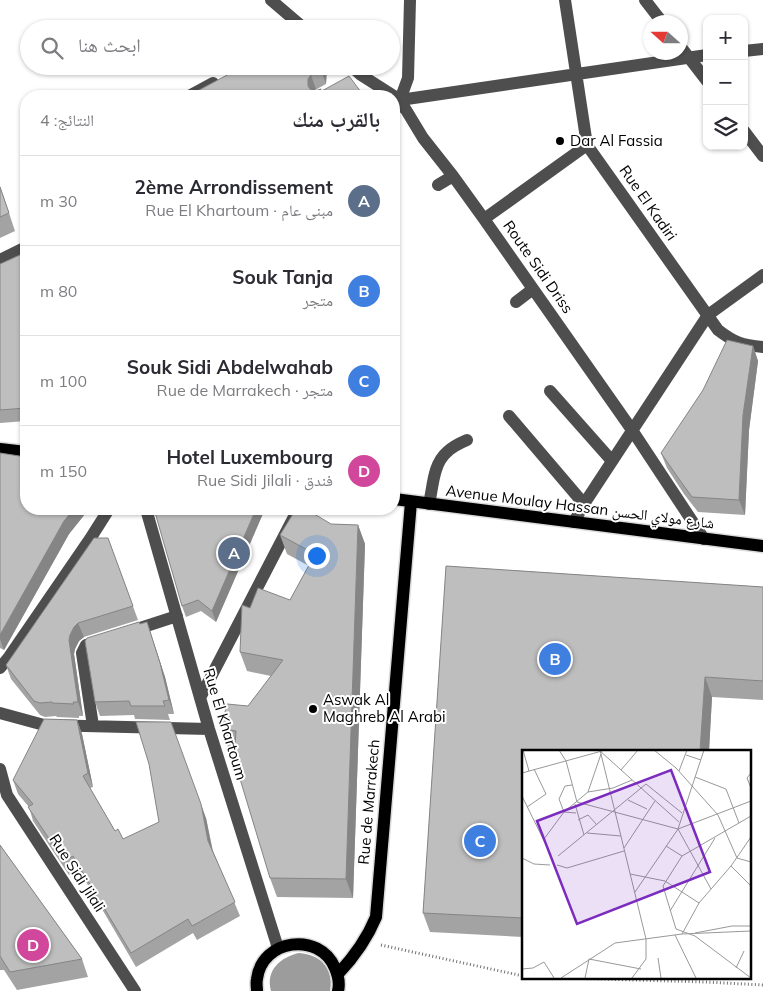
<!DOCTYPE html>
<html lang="ar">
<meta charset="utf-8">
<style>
:root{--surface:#fff;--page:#f7f7f7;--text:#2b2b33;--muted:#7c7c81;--line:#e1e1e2;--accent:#000}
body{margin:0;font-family:Mulish,"Noto Naskh Arabic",sans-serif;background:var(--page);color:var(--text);direction:rtl}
.controls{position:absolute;right:15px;top:15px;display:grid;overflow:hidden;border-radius:10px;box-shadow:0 1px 4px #0004}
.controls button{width:45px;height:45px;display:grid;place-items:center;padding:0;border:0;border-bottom:1px solid var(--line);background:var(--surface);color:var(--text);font:25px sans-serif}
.compass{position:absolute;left:643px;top:15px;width:45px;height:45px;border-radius:50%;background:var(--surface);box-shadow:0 1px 4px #0004;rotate:291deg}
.you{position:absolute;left:316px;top:555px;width:18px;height:18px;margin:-12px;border:4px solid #fff;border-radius:50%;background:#1a73e8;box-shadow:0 0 0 8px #1a73e833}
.badge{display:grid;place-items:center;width:32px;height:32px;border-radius:50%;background:var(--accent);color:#fff;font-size:16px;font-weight:700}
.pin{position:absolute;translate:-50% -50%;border:2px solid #fff;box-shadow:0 1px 5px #0006}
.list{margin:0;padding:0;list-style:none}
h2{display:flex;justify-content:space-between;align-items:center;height:65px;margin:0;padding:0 20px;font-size:21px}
h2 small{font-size:16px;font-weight:400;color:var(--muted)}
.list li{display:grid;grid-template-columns:32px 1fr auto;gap:15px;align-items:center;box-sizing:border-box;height:90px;padding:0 20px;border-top:1px solid var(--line)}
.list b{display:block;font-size:19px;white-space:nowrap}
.list p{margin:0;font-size:16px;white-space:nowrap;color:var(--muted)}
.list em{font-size:16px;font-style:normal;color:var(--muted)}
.icon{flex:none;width:28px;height:28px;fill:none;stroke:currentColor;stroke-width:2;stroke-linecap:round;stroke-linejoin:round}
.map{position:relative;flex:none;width:763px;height:991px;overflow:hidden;direction:ltr}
.search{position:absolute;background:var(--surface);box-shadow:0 1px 4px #0004;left:20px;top:20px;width:380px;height:55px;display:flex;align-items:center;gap:12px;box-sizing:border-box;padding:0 18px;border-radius:28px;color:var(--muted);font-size:19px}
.panel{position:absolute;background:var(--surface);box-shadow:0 1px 4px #0004;left:20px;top:90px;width:380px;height:425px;border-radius:20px;direction:rtl}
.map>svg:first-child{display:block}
</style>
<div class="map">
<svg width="763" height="991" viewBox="0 0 763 991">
<rect width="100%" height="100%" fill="#fff"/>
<path fill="#9c9c9c" d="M299,953C321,955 334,968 330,991H271C265,970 281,957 299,953Z"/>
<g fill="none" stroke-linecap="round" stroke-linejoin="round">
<g stroke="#dbdbdb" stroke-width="15">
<path id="major" d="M0,449L26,452
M394,499L763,546
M338,974C354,957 367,939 376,917L411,502
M257,991C257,987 256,983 257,979C262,939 319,931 335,968C338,975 340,983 338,991"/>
</g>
<path stroke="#707070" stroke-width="3" stroke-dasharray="1 2.5" stroke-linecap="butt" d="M381,945L523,976
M531,977L706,982L763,985"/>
<path stroke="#4e4e4e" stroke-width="12" d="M271,0L305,29
M565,0L587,145L718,330C735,343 742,345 763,347
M645,0L662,22
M680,46L707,81
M744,51L763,49
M351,66L361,75L394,96
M189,96L213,83
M394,96L400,100L423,138L453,176L484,219L632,430L704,539
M400,100L707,55
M394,112L400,100L408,78L410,0
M744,131L763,156
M438,185L453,176
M484,219L587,145
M0,260L26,247
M516,302L533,289
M550,391L612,461
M509,416L584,504
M429,504C433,487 433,464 447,452C452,447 460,443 467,440
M146,509L209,729L278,948
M574,522L584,504L708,315L763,275
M134,630L177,616
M0,668L9,657L90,539L109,509
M200,698L298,509
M0,713L44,725L209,729
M93,726L82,653L86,645L103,640
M0,769L7,795L135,991"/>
<use href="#major" stroke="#000" stroke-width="12"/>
</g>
<path fill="#a3a3a3" d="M244,66H327L326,84L315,90L321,91L195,93Z
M0,186L15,231L0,238Z
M0,264H26V421L0,423Z
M753,346L758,361L749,430L745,515L698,512L684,494L667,468L661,453Z
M0,453L26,509H89L69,534L4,650L0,648Z
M265,509L216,622L201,611L186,617L182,606Z
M331,524L358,525L365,544L353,898L277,897L270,878L235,748L228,747L221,728L248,706L271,676L247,671L240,652L250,608L290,600L309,566L287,554L280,535Z
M108,538L138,620L84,637L79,641L75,649L74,654L83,716H79V718L57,717L56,716L45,717L40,715L11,679L6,665Z
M446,566L763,587V700L712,697L709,751H523V937L430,932L423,913Z
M147,622L165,677L174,714H168L170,720L135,719L134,715L100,716L95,702L140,624Z
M77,720L82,734L93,787L90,788L115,831L123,839L206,818L213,851L240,916L197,940L193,933L136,967L79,870L69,875L33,821L29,807L18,794L13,780Z
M0,845L82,959L88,977L17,990L4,970H0Z"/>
<path fill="#858585" d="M322,66H327L326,84L321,70Z
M311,75L316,89L313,92L308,86V79Z
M753,346L758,361L749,430L745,515L739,500L743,415Z
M74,509H89L69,534L4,650L0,639V635L64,521Z
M256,509H265L216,622L212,611Z
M358,525L365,544L353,898L346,879Z
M147,622L165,677L174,714L169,700Z
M78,623L84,637L79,641L75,649L74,654L83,716L78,702L69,640L70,635L74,627Z
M705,677L712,697L709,751H700Z
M77,720L82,734L93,787L88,773Z
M201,804L206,818L213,854L208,841Z"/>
<path fill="#bebebe" stroke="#858585" d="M244,66H322L321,70L311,75L308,79V86L310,89L315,91L321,89L320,92L349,76L364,96H188Z
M0,187L9,213L0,217Z
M22,254L26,265V408L0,410V264Z
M727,340L753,346L743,415L739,500L692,497L679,479L661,453L703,390Z
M0,453L26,457V509H74L64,521L0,635Z
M154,509H256L212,611L198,600L182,606Z
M296,509H306L331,524L358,525L346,879L270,878L234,759L236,731L221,728L227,704L248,706L283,660L240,652L242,605L250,608L258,588L290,600L315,554L280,535Z
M94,538H108L133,606L78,623L74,627L70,635L69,640L78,702H73L74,704L52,703V702L40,703L34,701L6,665Z
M446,566L763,587V681L705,677L700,751H523V918L423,913Z
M139,622L140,624L147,622L160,663L169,700L163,701L165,706H131L129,701L95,702L85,641L87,638Z
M44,719L77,720L88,773L83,776L115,831L118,829L123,839L159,822L149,764L136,722H171L201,804L208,841L235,902L192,926L188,919L131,953L73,856L64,861L28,807L33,804L13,780Z
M0,845L82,959L10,972L0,956Z"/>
<g fill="#000" stroke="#fff" stroke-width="2">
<circle cx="560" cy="141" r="5"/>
<circle cx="313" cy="709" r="5"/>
</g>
<g text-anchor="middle" stroke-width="4" stroke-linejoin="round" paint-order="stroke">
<g font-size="15" fill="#000" stroke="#fff" text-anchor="start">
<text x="570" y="146">Dar Al Fassia</text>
<text x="323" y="705">Aswak Al<tspan x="323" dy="17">Maghreb Al Arabi</tspan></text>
</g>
<g font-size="15" fill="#000" stroke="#fff">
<text transform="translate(648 203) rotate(55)" y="5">Rue El Kadiri</text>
<text transform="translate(538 267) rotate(55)" y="5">Route Sidi Driss</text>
<text transform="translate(580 507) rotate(7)" y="5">Avenue Moulay Hassan شارع مولاي الحسن</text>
<text transform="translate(225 724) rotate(73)" y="5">Rue El Khartoum</text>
<text transform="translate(369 802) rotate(-85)" y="5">Rue de Marrakech</text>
<text transform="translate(77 873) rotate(57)" y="5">Rue Sidi Jilali</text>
</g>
</g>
<g transform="translate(522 750)">
<rect width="229" height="229" fill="#fff"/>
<path fill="none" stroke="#999" stroke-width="1" d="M1,0L7,21M37,0L44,11L55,52M78,0L124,189M132,0L154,18L196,65L215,108L229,112M78,1L157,72M164,5L179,10M99,20L116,0M157,21L165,0M0,23L80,1M229,23L225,28L229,38M173,27L204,39L217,73M50,35L43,36L37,49L42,62L54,63M66,42L91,38L110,30M0,46L29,105M106,50L125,59M55,52L156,79L229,51M53,54L62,85M5,57L24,44L12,19M56,70L66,65L75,75M156,79L189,139M65,83L99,86M22,89L42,62L66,42L79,4M144,96L160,106M102,98L133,51M36,106L124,34L160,63M0,108L12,114L28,115M35,115L45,118L102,101M209,116L229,136M108,124L143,131L177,153M113,142L156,79L182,0M148,161L193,88M173,183L210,176H229M160,184L177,153L209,116L229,87M153,185L174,228M136,208L139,228M214,218L222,201M0,219L11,218L22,212L32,228M39,228L93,193L160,184L229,181M63,228L67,209L119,219M110,228L124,209V189M229,228L173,186L154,179L141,136L160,106L229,66"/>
<path fill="#7b2cbf" fill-opacity="0.15" stroke="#7b2cbf" stroke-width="2.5" d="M149,20L188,122L55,174L15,71Z"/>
<rect width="229" height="229" fill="none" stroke="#000" stroke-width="2.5"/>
</g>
</svg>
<div class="controls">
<button>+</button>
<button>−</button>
<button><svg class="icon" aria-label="layers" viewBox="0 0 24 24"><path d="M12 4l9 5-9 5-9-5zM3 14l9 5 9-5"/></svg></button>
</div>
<svg class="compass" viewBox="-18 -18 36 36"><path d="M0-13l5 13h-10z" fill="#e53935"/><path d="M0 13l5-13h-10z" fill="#7c7c81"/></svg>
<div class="you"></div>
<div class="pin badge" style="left:234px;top:553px;background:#5c6f8a">A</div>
<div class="pin badge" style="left:555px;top:659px;background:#3f7fe0">B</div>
<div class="pin badge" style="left:480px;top:841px;background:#3f7fe0">C</div>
<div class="pin badge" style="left:33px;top:945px;background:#d1479c">D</div>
<div class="search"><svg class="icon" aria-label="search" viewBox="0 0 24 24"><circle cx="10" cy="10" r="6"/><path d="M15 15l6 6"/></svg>ابحث هنا</div>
<section class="panel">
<h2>بالقرب منك<small>النتائج: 4</small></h2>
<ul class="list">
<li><span class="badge" style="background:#5c6f8a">A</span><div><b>2ème Arrondissement</b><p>مبنى عام · Rue El Khartoum</p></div><em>30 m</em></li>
<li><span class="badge" style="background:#3f7fe0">B</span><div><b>Souk Tanja</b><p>متجر</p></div><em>80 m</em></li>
<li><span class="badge" style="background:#3f7fe0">C</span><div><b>Souk Sidi Abdelwahab</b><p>متجر · Rue de Marrakech</p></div><em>100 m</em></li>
<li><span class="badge" style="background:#d1479c">D</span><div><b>Hotel Luxembourg</b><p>فندق · Rue Sidi Jilali</p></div><em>150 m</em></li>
</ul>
</section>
</div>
